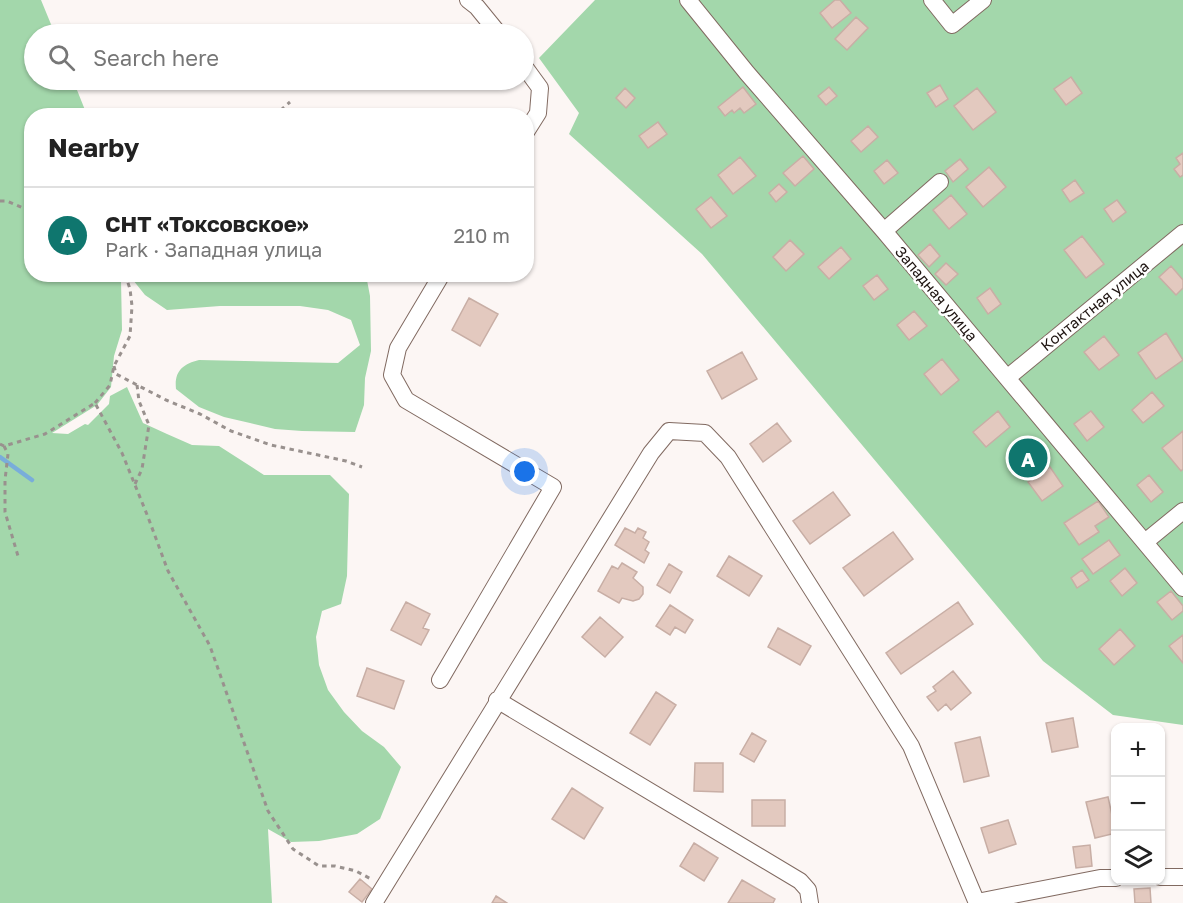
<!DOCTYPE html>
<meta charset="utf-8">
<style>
:root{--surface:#fff;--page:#f2f2f2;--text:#222;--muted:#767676;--line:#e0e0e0;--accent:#0f766e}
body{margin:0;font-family:"Golos Text",sans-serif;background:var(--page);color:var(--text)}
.controls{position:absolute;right:18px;bottom:18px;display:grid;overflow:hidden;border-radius:12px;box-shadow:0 2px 4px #0004}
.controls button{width:54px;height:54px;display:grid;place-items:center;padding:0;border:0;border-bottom:2px solid var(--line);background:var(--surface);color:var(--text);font:30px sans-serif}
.you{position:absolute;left:525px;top:472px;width:21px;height:21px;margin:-15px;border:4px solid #fff;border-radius:50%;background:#1a73e8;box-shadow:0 0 0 9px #1a73e833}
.badge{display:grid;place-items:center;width:39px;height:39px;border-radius:50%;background:var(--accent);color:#fff;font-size:20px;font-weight:700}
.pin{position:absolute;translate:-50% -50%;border:3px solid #fff;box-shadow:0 2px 6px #0006}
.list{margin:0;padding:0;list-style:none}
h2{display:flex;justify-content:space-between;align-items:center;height:78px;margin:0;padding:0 24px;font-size:26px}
h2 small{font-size:20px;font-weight:400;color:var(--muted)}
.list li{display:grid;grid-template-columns:39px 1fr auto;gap:18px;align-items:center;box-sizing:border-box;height:96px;padding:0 24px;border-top:2px solid var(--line)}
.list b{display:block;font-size:22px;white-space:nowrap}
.list p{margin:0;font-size:20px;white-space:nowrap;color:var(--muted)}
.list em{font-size:20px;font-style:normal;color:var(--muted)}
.icon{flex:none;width:33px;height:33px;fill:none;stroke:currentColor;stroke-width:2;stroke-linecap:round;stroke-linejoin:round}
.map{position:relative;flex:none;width:1183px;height:903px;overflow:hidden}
.search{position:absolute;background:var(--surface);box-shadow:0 2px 4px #0004;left:24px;top:24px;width:510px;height:66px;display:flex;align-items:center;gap:15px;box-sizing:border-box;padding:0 21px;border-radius:33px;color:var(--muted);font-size:22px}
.panel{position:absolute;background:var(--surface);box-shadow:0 2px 4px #0004;left:24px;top:108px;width:510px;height:174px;border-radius:24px}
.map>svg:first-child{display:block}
</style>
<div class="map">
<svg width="1183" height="903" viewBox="0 0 1183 903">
<rect width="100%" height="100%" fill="#fcf6f4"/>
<path fill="#a3d7ab" d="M0,0H41L55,34H34V80H73L87,115L32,116V274L120,275L121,280L122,330L114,356L111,387L97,405L52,433L68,434L85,424L88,425L109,404L110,396L127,387L143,423L167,434L192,445L219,446L264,475H330L349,494L347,576L341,604L322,611L316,637L319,665L328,690L344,712L362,731L384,747L401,767L380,819L357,834L319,841L291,842L268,829L272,903H0Z
M595,0H1183V725L1113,715L1043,661L702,254L569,134L579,113L539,58Z
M129,275H366L370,296L371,351L365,378L364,405L355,432L302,431L275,429L250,423L224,417L199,407L176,389C174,371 183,364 199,360L338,363L360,345L351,320L328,310L300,306H220L167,310L145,295Z"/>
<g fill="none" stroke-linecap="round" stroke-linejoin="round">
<path stroke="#79adda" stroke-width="4.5" d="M0,457L32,480"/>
</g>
<path fill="#e3c9bf" stroke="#c8aea5" stroke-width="1.5" d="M835,0H840L851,13L832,28L820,13Z
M856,17L868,28L847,50L835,39Z
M1071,77L1082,93L1066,105L1054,89Z
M940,85L948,99L936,107L927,93Z
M743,87L756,104L744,113L740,108L734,113L732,110L725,116L718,107Z
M829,87L837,96L826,105L818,96Z
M625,88L635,98L626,108L616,98Z
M977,88L996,112L973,130L954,106Z
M658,122L667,134L648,148L639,136Z
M868,126L878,137L861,152L851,141Z
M1183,153V175L1180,177L1174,169L1180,164L1176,158Z
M803,156L814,169L795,186L783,173Z
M740,157L756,176L733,194L718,175Z
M960,159L968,169L953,182L945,171Z
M887,160L898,173L884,184L874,171Z
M989,167L1006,187L983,207L966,187Z
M1075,180L1084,193L1070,202L1062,190Z
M779,184L787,192L776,202L769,193Z
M951,195L967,214L949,229L933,210Z
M711,197L727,216L711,228L696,209Z
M1117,200L1126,212L1113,222L1104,209Z
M1082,236L1104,264L1086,278L1064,250Z
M790,240L804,254L786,271L773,257Z
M930,244L940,256L929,267L918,255Z
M841,247L851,259L829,279L818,267Z
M946,263L958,274L946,285L935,274Z
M1171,266L1183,280V288L1176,295L1159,277Z
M877,275L888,289L874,300L863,286Z
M990,288L1001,304L988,314L977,298Z
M469,298L498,314L480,346L452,330Z
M914,311L927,326L909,340L897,325Z
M1166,333L1183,360L1156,379L1138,353Z
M1104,336L1119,355L1099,370L1084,352Z
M742,352L757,379L722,399L707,371Z
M942,359L959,380L941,395L924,374Z
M1152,392L1164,406L1143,423L1132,410Z
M998,411L1010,427L986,447L973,432Z
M1091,411L1104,427L1087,441L1074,424Z
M777,423L791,441L763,462L750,444Z
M1183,431V469L1181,471L1162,448Z
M1050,467L1063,486L1042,501L1028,482Z
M1149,475L1163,492L1151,502L1137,485Z
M833,492L850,515L810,544L793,521Z
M1098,501L1109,517L1095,526L1099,532L1079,545L1064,523Z
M625,528L635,533L638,528L646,532L643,538L649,542L645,550L649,553L644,563L615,545Z
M893,532L913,559L864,596L843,568Z
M1109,540L1120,555L1093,574L1082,559Z
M729,556L762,576L749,596L717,576Z
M622,563L637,572L633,578L643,587V594L639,599L633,601L622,598L619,603L598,591L612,566L618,569Z
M669,564L682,572L670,593L657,585Z
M1125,568L1137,583L1122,596L1110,581Z
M1082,570L1089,580L1077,588L1071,578Z
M1171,591L1183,606V611L1172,620L1157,602Z
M406,602L430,614L423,628L429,630L421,645L391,630Z
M958,602L973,624L901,674L886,653Z
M670,605L693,620L685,633L675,627L670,635L656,626Z
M600,617L623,637L605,657L582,637Z
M778,628L811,646L800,665L768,647Z
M1120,629L1135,646L1114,665L1099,649Z
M1183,635V663L1169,646Z
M367,668L404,681L394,709L357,696Z
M953,671L971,693L951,710L946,704L938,711L927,697L936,691L933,687Z
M656,692L676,705L650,745L630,733Z
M1073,718L1078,747L1052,752L1046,723Z
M752,733L766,741L754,762L740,754Z
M980,737L989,776L964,782L955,743Z
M695,763H723V792L694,791Z
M572,788L603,808L584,839L552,819Z
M1108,797L1116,833L1095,838L1086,802Z
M752,800H785V826H752Z
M1008,820L1016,844L989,853L981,828Z
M694,843L718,858L704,881L680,866Z
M1090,845L1092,866L1076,868L1073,847Z
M360,879L372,889L362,902L349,892Z
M742,880L775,899L773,903H728Z
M1150,888L1151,903H1135L1134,889Z
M496,896L507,903H492Z"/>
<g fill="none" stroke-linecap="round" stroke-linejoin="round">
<g stroke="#816a61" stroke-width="18">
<path id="minor" d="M468,0L477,7L499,34
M688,0L747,73L884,231L1183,588
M932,0L952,25L983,0
M524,66L540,88L538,113L526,132
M884,231L940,182
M1007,378L1183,233
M1145,542L1183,511
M440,680L553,487L406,400L392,375L398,348L442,274
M497,700L800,881L808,890L810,903
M1160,877H1183
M977,902L1100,878H1116
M374,903L651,453L669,431L705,433L728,457L911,746L977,903"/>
</g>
<path stroke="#99918e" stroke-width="3" stroke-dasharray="4.5 4.5" stroke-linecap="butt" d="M274,116L290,102
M0,201H7L32,212
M109,274L127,280
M114,366L116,374L166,400L200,414L231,431L271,445L346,461L362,467
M95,403L110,385L114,366L130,336L132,306L130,289L125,274
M0,444L4,446L45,434L95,403L122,453L148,517L168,571L210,646L268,811L293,849L319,866H335L356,871L371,879
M4,446L8,454L5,480V512L18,556
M135,484L142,469L149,425L139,401L137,385"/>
<use href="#minor" stroke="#fff" stroke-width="16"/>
</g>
<g text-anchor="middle" stroke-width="5" stroke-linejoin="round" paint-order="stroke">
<g font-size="15" fill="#1d1310" stroke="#fff">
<text transform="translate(936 294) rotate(50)" y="5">Западная улица</text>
<text transform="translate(1095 306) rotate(-39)" y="5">Контактная улица</text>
</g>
</g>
</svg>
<div class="controls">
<button>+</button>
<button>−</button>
<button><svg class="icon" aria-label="layers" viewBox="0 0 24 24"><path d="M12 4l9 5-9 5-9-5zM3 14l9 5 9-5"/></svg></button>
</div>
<div class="you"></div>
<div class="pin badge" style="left:1028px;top:458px">A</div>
<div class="search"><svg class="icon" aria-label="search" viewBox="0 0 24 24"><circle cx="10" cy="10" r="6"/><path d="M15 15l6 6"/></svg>Search here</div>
<section class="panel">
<h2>Nearby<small></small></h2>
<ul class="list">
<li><span class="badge">A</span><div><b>СНТ «Токсовское»</b><p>Park · Западная улица</p></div><em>210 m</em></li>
</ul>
</section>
</div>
